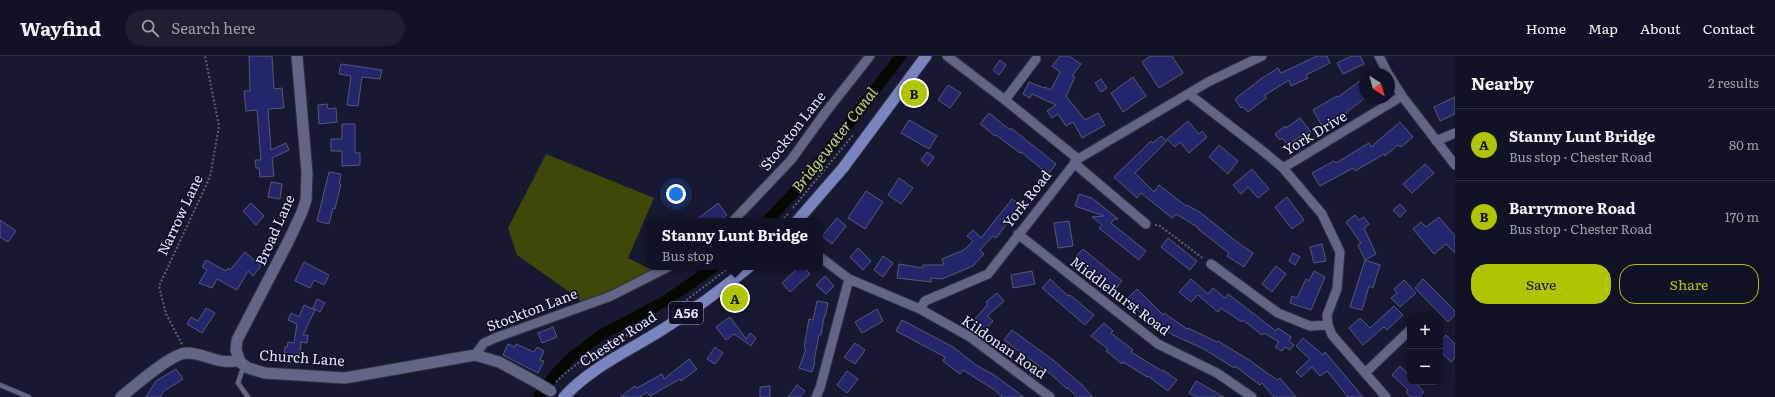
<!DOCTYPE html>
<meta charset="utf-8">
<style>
:root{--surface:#101325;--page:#1e2032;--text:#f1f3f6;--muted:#9c9ea7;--line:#303242;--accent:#b0c501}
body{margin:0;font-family:Literata,serif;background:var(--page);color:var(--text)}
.controls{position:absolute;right:12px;bottom:12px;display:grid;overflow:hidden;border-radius:8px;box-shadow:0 2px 10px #0003}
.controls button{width:36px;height:36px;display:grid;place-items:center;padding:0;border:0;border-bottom:1px solid var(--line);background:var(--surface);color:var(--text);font:20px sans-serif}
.compass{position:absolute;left:1359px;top:12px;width:36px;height:36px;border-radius:50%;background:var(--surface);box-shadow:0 2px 10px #0003;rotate:143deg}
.you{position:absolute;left:676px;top:138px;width:14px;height:14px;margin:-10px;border:3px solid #fff;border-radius:50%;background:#1a73e8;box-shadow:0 0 0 6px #1a73e833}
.badge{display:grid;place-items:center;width:26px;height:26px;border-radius:50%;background:var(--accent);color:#111;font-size:13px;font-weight:700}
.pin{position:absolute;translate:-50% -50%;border:2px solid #fff;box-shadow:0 1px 4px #0006}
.popup{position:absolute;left:647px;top:162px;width:176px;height:52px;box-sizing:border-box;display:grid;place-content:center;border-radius:8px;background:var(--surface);filter:drop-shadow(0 1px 3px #0005);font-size:13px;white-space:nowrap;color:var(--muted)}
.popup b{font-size:15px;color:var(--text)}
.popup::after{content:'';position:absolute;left:50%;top:100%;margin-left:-8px;border:8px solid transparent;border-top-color:var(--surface)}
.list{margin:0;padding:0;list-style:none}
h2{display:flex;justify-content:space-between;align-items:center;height:52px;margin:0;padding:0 16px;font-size:17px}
h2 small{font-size:13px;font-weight:400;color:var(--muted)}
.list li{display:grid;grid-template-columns:26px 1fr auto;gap:12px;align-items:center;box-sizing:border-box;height:72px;padding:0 16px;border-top:1px solid var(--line)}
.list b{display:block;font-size:15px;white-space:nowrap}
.list p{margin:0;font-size:13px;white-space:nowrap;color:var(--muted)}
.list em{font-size:13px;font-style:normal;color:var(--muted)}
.actions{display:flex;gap:8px;padding:12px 16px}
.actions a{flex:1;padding:9px 0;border:1px solid var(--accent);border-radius:16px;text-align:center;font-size:14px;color:var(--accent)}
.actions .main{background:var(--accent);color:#111}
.icon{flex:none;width:22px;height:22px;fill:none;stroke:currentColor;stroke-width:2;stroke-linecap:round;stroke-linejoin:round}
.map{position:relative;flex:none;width:1455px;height:341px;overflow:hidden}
header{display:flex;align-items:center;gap:24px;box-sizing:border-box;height:56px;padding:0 20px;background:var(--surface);border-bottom:1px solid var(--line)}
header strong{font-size:19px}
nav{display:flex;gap:22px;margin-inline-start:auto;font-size:14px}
.search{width:280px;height:36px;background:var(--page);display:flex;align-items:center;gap:10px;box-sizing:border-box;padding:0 14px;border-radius:22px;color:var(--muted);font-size:15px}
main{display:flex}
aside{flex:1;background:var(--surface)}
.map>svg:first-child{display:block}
</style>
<header>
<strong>Wayfind</strong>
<div class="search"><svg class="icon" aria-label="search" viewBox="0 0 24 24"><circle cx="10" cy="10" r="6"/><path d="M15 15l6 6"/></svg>Search here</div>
<nav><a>Home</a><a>Map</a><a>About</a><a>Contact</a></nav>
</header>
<main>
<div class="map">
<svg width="1455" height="341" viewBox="0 0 1455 341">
<rect width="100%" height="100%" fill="#161931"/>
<path fill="#3f4807" d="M546,98L654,142L628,202L652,214L654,217L581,246L578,242L517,199L508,172Z"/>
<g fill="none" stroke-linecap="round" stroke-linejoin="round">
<path stroke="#070900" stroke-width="11" d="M767,165L803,127L901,0
M538,341L553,321L571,302L601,279L667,244L714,211"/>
</g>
<path fill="#24266c" stroke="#535975" d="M249,0H272L274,33L282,32L284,52L268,53L271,94L286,87L289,94L272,102L274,120L260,121L259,112H256L255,104H261L257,54L246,55L244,35H250Z
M1060,0H1069L1081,8L1072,20L1075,21L1066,40L1085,64L1098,57L1105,69L1082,82L1073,66L1066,70L1058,58L1052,62L1047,55L1056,49L1032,38L1030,42L1023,38L1029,26L1044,32L1045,31L1051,34L1060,16L1052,10Z
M1151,0H1172L1183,17L1159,32L1142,6Z
M1317,0H1327L1330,7L1306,19L1308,22L1291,30L1289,24L1265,39L1266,42L1248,56L1243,51L1241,52L1235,43L1262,22L1278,12L1281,17Z
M1352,0H1360L1364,8L1343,18L1337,7Z
M1000,4L1006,9L999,19L993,14Z
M341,8L382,14L380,23L362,21L358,50L347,49L351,20L339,18Z
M1133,21L1146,40L1123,56L1111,37Z
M1365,21V42L1347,56V57L1323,71L1313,54L1337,40L1338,41Z
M1101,23L1107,32L1101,36L1095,27Z
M948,29L961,37L950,52L938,44Z
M1455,41V58L1440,65L1434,51Z
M327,48L328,53L336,52L337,66L319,68L318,49Z
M989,57L1010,74L1011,72L1056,108L1048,118L1021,96L1020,97L996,79L995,80L980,68Z
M1300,62L1311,76L1303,82L1301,80L1288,89L1282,82L1280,84L1275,78L1285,70L1286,72Z
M909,64L937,80L929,93L901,77Z
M1188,65L1199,78L1202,75L1207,81L1189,97L1180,86L1175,91L1167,83Z
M1400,66L1413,81L1401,91L1398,89L1385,100L1384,98L1355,115L1353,112L1320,130L1312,117L1334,105L1336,107L1369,87L1371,91Z
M342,68H355V97H360V109L342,110V95H331V83H342Z
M1161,80L1167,85L1135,117L1154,136L1159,129L1186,150L1187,149L1201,157L1237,186L1253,197L1244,211L1227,200L1229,197L1198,173L1199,172L1176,158L1172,162L1141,137L1137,142L1114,121L1151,85L1153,87Z
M1219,89L1238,105L1228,118L1209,101Z
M927,96L934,101L928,110L921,104Z
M764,102L773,107L768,115L759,110Z
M1425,108L1434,117L1412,137L1403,128Z
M1252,113L1269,133L1258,142L1248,131L1241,138L1233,129Z
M329,116L341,118L339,128H341L335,153L333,152L329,168L317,165Z
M899,122L913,132L901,148L888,139Z
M271,126L282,128L280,143L268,141Z
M866,135L883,146L865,173L848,162Z
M1079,138L1092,142L1118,163H1114L1111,167L1146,195L1139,204L1099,172L1102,169L1092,161L1104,160L1075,150Z
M1287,141L1304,164L1292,173L1275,151Z
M1012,143L1021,149L996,182L993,180L980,194L984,198L973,210L942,223L931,222V226L897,222L899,208L923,212V209H944L942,203L964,194L973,185L967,180L973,174L981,182Z
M251,147L264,160L256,169L243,155Z
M718,147L727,159L719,165H695Z
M1400,148L1406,155L1400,161L1393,154Z
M1355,159L1359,164L1364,161L1369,168L1364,172L1376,198L1365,204L1358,189L1361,187L1346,166Z
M1439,161L1455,180V197L1446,188L1434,198L1413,173L1421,166L1426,171Z
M837,162L846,170L832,188L822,180Z
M0,164L16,175L8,186L0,181Z
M1069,165L1073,190L1058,192L1054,167Z
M1168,182L1197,205L1190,214L1161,191Z
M1322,188L1326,205L1314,207L1310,191Z
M858,192L871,205L863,214L850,201Z
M1083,193L1122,225L1114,235L1074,202Z
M245,196L261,210L253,220L248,215L237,234L217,223L212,232L199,227L207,214L202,211L206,204L226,215L228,212L230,214Z
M1293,197L1300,201L1295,209L1289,205Z
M883,200L893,207L883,221L874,214Z
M1365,204L1380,209L1373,232L1369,230L1362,254L1350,251Z
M304,206L329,219L324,229L314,224L310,232L295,225Z
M1276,210L1286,218L1272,236L1262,228Z
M799,211H803L810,218L790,236L782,227Z
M1032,215L1035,228L1013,232L1011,219Z
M1314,215L1325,221L1311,254L1290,247L1292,240L1297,242L1306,223L1309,225Z
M825,220L834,230L826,238L816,229Z
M1050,223L1068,240L1070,239L1094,259L1085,269L1042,232Z
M1191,223L1208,238L1213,232L1225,242L1228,238L1276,275L1278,272L1291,281L1289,285L1294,289L1290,294L1285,291L1282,295L1275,291L1279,286L1264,277L1262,279L1243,264L1242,266L1221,252L1218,256L1198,239L1191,246L1179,236Z
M1423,223L1455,255V259L1448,266L1415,232Z
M1404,224L1416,237L1400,251L1391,242L1397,237L1394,233Z
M1137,233L1163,259L1164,257L1187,273L1188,272L1217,286L1218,285L1249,304L1277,324L1280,322L1296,341H1274L1262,327L1260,329L1235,310L1234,312L1204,293L1171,278L1145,261L1127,243Z
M997,237L1004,245L987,260L993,265L984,275L973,265L988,248L986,246Z
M317,243L325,247L320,256L313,252Z
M817,245L828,247L825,261H824L821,279H819L814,305L815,306L812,316L799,312L806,293L804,292L809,263L813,264Z
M304,249L315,254L303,279H308L307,287L300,286L301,288L299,303L284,302L285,291H287L288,286L294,287L297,268L288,264L291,257L299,261Z
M1394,250L1403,259L1387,274L1384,271L1363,289L1349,272L1360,262L1370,272Z
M206,252L215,257L202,277L187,268L191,261L198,265Z
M877,253L883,265L862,277L855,266Z
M730,261L746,283L750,277L756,282L751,290L734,278L726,284L716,271Z
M902,264L953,291L976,309L994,319L1024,341H1002L996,335L963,314L960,318L943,305L945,301L896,275Z
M1104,267L1113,275L1111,277L1133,294L1131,296L1162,315L1163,314L1177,324L1168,335L1148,320L1147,321L1123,306L1122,308L1106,295L1108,293L1091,280Z
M553,271L557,281L542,287L538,277Z
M1012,274L1053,304L1082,329L1093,341H1077L1068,332L1067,333L1053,320L1004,284Z
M1446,279L1455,288V302L1451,306L1440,295V286Z
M1303,282L1323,299L1325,296L1363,341H1348L1327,315L1320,320L1312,311L1301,321L1296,316L1310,303L1296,290Z
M855,287L865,294L855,308L844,301Z
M508,288L515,291L516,288L534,296L537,291L544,295L540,304L544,305L538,317L503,299Z
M715,291L723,297L715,308L707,303Z
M689,303L697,313L681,325L680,323L650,340L647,336L640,341H620L635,330L637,332L662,318L664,323Z
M1400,310L1409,319L1410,326H1415L1424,336L1419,341H1411L1406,336L1408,334L1392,319Z
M176,313L183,323L164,335L160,341H146L156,325Z
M847,315L858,323L847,337L837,329Z
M1196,325L1224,341H1197L1189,337Z
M797,329L805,335L800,341H788Z
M770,330V341H760V331Z"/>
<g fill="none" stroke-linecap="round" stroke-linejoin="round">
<g stroke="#303144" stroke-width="6">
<path id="service" d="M244,309L238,327L248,341
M0,329L29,341"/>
</g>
<g stroke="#303144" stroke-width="11">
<path id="minor" d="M947,0L1005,44L1078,103
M1379,0L1388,18
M1389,19L1402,40L1455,109
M1189,38L1264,96L1283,112L1402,40
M1005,44L1036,3
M1436,85L1455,77
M1074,107L1146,168
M1283,112L1322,158L1340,196L1337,233L1327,259L1328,269
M733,165L791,104L825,57L870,0
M1018,178L1158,288L1217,317L1252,341
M820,201L849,223L920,253L925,245L988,218L1078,103L1208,26L1262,0
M1211,208L1278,257L1310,270L1328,269L1332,279L1386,341
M920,253L970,281L1050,341
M475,299L484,287L495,282L611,240L668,211
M1365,317L1410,274
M816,341L820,332L849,223"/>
</g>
<g stroke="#303144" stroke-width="13">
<path id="tertiary" d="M297,0L307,117L306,144L302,156L289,184L237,284L236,294L240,306L248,312L265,317L345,322L475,299L499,306L536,326
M121,341C135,330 171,297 187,297C205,297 220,310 238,304"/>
</g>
<g stroke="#303144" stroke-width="13">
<path id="primary" d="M797,165L843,112L926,0
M564,341C589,313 628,295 660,275C691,256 721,234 749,211"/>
</g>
<path stroke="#5d6075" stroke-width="2" stroke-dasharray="2 2" stroke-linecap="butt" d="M793,152L853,79
M781,165L789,157
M1155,169L1160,170L1204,203
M680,249L730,211
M182,288L166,258L159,230L210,121L219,70L205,0
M556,326C580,302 612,286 642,272"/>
<use href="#service" stroke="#606683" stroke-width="4.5"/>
<use href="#minor" stroke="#606683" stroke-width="9"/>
<use href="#tertiary" stroke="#606683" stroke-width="11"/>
<use href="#primary" stroke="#7a84bf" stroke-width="11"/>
<g stroke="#303144" stroke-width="13" stroke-linecap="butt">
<path id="tertiary-bridge" d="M536,326L551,335"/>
</g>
<use href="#tertiary-bridge" stroke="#606683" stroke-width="11"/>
</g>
<g text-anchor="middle" stroke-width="3" stroke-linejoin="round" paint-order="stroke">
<rect fill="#0d1027" stroke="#a2a6b8" stroke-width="1" x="669" y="246" width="34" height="22" rx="3"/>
<g font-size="13" font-weight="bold" fill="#e2e6f6">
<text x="686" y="262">A56</text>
</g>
<g font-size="14" fill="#e2e6f6" stroke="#0d1027">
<text transform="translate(793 75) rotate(-52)" y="5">Stockton Lane</text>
<text transform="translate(1315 77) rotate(-31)" y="5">York Drive</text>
<text transform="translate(1027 143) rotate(-52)" y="5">York Road</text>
<text transform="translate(180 159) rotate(-65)" y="5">Narrow Lane</text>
<text transform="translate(275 174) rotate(-66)" y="5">Broad Lane</text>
<text transform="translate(1120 240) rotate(37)" y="5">Middlehurst Road</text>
<text transform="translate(532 254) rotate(-21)" y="5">Stockton Lane</text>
<text transform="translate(618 283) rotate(-33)" y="5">Chester Road</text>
<text transform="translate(1004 291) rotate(35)" y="5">Kildonan Road</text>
<text transform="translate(302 302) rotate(4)" y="5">Church Lane</text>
</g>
<g font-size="15" font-style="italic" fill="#c7da5f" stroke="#0d1027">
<text transform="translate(835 84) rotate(-52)" y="5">Bridgewater Canal</text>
</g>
</g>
</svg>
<div class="controls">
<button>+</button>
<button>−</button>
</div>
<svg class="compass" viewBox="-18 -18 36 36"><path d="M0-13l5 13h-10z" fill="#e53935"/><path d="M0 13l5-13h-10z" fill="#9c9ea7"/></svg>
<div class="you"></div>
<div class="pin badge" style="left:735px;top:242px">A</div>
<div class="popup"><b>Stanny Lunt Bridge</b>Bus stop</div>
<div class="pin badge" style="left:914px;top:37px">B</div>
</div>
<aside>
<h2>Nearby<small>2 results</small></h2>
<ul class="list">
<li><span class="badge">A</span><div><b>Stanny Lunt Bridge</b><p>Bus stop · Chester Road</p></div><em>80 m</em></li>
<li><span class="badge">B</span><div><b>Barrymore Road</b><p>Bus stop · Chester Road</p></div><em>170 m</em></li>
</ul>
<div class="actions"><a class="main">Save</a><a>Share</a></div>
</aside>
</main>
